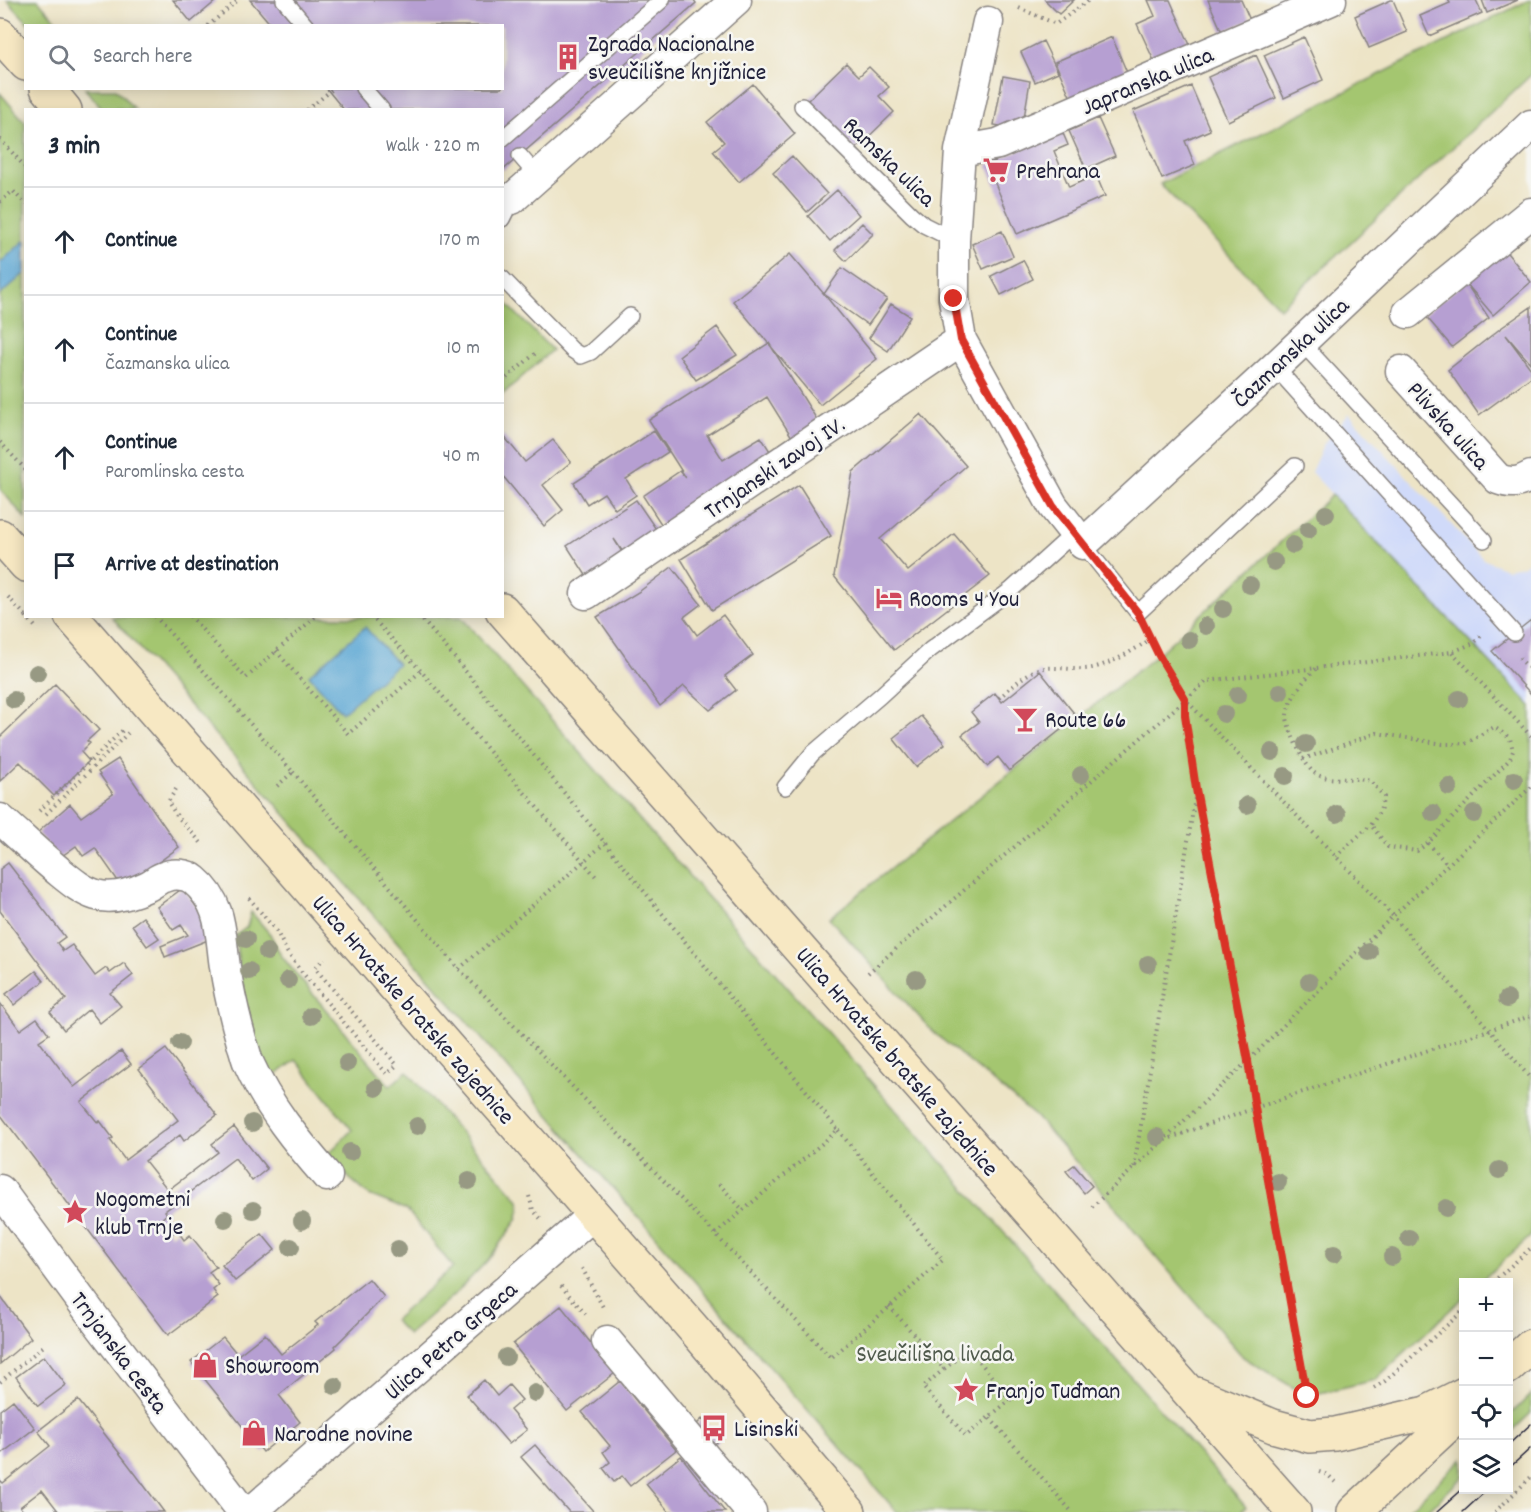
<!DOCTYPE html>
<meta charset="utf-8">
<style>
:root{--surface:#fff;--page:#f6f6f7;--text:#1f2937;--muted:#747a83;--line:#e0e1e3}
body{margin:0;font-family:Dekko,sans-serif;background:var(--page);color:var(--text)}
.controls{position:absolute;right:18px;bottom:18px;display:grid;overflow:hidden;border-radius:0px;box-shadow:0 3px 15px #0003}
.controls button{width:54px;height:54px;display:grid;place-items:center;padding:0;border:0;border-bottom:2px solid var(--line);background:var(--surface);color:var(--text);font:30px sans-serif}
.stop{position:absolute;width:18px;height:18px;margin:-14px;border:4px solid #d93025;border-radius:50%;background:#fff}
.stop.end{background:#d93025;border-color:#fff;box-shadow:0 2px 6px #0008}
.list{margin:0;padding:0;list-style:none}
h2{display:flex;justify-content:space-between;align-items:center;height:78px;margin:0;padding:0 24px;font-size:26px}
h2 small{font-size:20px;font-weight:400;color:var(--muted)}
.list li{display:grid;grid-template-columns:39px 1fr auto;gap:18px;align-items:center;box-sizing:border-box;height:108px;padding:0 24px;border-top:2px solid var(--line)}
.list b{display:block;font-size:22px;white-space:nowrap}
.list p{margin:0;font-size:20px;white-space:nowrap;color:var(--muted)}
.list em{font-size:20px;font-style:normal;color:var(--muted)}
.icon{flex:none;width:33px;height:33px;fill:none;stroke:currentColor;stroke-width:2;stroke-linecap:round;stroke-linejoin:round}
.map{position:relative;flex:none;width:1531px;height:1512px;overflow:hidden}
.search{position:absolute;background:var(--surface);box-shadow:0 3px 15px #0003;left:24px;top:24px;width:480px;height:66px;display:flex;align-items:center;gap:15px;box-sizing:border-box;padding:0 21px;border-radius:0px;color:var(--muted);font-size:22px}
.panel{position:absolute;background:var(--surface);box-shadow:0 3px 15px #0003;left:24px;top:108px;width:480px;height:510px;border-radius:0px}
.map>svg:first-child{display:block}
</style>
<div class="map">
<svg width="1531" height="1512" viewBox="0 0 1531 1512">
<rect width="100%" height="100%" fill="#f6f6f2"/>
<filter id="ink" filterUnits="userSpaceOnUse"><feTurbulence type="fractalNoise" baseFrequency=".0167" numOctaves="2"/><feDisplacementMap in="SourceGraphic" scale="12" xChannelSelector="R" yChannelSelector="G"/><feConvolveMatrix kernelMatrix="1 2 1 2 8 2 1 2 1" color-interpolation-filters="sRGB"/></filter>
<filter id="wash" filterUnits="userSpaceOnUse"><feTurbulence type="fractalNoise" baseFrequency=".008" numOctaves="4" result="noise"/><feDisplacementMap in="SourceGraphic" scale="24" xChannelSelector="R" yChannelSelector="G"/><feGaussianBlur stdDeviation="1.35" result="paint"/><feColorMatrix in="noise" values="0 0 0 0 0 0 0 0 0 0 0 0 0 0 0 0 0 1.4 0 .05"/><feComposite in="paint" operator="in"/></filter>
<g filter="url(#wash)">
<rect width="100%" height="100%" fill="#ede4c6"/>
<path fill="#d0daf9" d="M1349,414L1483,559L1506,569L1522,566L1531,560V711L1479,657L1482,654L1311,472L1323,445Z"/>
<path fill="#a4c66f" stroke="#637455" stroke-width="1.5" d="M7,0H38L60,25H30Z
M1529,0H1531V75L1280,308L1160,184Z
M85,89H116L134,109H103Z
M0,93L25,122V518L0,489Z
M502,299L552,350L503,394H502Z
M1332,495L1531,706V1236L1480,1282H1464L1463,1298L1375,1380L1307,1396L1243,1357L1135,1232L1109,1199L1035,1116L933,1032L829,918L1158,654Z
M112,617H461L1246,1507L1240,1512H897Z
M251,912L270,934L281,955L296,974L390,1086L407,1071L519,1200L520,1209L517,1220L488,1260L457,1292L408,1335L394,1320L453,1267L407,1210L369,1195L349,1178L328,1154L352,1130L296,1060L272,1078L248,1028L235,936L247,927Z
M1531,1394V1413L1509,1434V1416Z
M1463,1458V1477L1426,1512H1406Z"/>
<path fill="#5aa6d3" stroke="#3e6487" stroke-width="1.5" d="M25,240V273L0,295V263Z
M365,627L398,664L342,713L309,675Z"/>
<g id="blocks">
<path fill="#b69fd2" d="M173,0H217L191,22Z
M250,0H694L696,3L502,171V110H344L326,88H502V26H272Z
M1045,0H1074L1059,14Z
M1148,0H1170L1191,47L1155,63L1137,24L1155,16Z
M1208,0H1241L1250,20L1222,32Z
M1391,0H1393L1407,32L1369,48L1355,16Z
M1448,0H1476L1482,13L1429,36L1420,16L1450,3Z
M1482,0H1518L1487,13Z
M1112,37L1131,82L1075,107L1055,62Z
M1304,37L1323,80L1284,98L1264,55Z
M1043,41L1058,72L1035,82L1021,52Z
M1256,55L1276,98L1228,121L1208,77Z
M846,63L859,76L869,67L889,87L879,96L894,112L855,150L807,101Z
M1003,76L1030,81L1022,130L994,125Z
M753,84L795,134L739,182L713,151L724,142L707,122Z
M1191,86L1210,130L1185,141L1195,165L1162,179L1133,111Z
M1098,118L1115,156L1086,169L1069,131Z
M1062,131L1068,145L1054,151L1069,187L1096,175L1105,196L1017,234L987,165Z
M792,156L827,194L807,212L773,173Z
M837,190L859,215L830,241L808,216Z
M862,223L873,234L846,261L835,250Z
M1002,231L1013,256L983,269L972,244Z
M1503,248L1531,282L1493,315L1465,282Z
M790,254L824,294L842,268L887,299L868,325L824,294L877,359L820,405L733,301Z
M1023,260L1033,279L1001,295L991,276Z
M1465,282L1489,318L1452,347L1424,314Z
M891,304L910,316L888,351L869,338Z
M1531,307V364L1506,335L1531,369V377L1479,415L1448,370L1501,328Z
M717,327L737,355L696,380L679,356Z
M769,343L824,431L798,447L767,397L707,435L723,460L761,437L775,459L665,530L643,496L680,471L686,478L649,420Z
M921,414L966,466L880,539L908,571L954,534L990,576L894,650L834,576L853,472Z
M654,431L668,452L626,479L636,495L615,509L604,493L587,504L574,483Z
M502,434L525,462L553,440L571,462L543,485L563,510L544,526L502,475Z
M799,485L831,536L712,610L681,559Z
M636,500L660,535L627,558L614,539L625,557L589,580L567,546Z
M672,567L701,604L684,617L697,635L723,615L753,655L725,676L736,690L710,710L684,686L660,706L597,617L640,591Z
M1531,620V694L1492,651Z
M1040,671L1077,717L1009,771L998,757L987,766L962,735L979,722L971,712L995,693L1002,702Z
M55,684L99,730L87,741L90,743L81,752L89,761L54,796L20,762L0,781V737Z
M921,716L945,744L916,767L893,738Z
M118,759L179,847L159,862L161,865L125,891L95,848L83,856L76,846L59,858L37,833L70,804L81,817L113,794L98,772Z
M8,863L65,937L57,943L63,951L72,945L95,976L106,968L110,973L124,963L133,975L110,993L121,1006L100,1023L89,1009L64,1030L50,1012L66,999L0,911V869Z
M183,888L207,922L213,938L165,957L161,946L188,935L181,925L173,930L157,907Z
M143,917L159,938L147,946L132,925Z
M36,971L44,981L14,1005L6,994Z
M0,1003L20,1030L37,1018L49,1034L39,1041L74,1087L121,1051L131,1064L81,1102L98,1123L100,1121L113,1138L110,1140L125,1160L178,1120L139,1069L166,1049L217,1115L184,1141L180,1135L145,1161L168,1190L218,1152L212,1144L234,1127L267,1169L252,1181L235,1158L165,1211L167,1214L160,1220L171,1235L177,1230L184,1240L190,1235L216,1267L209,1272L219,1285L213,1290L218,1297L168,1335L0,1114Z
M1074,1165L1092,1186L1084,1193L1066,1171Z
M262,1234L275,1250L235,1281L222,1265Z
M369,1279L384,1297L335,1346L336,1348L279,1395L300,1422L263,1452L191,1362L223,1337L238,1355L265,1334L281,1354L318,1325L315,1322Z
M0,1296L31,1338L0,1364Z
M561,1306L615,1373L567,1411L513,1344Z
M44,1356L66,1385L38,1406L16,1377Z
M484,1380L497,1396L509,1385L522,1400L510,1410L527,1430L509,1444L467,1395Z
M620,1381L676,1450L630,1486L622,1476L614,1482L603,1468L610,1462L603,1452L610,1446L582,1412Z
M13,1400L35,1428L0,1455V1410Z
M78,1400L128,1464L164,1512H59L42,1490L20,1507L24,1512H0V1480L3,1483L50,1446L38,1431Z
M702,1419L720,1439L715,1444L697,1424Z
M535,1445L572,1487L594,1512H569L521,1457Z
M681,1456L709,1492L725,1512H687L686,1511L685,1512H669L646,1484Z"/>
</g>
</g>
<g filter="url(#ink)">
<use href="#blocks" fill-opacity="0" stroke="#888380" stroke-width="1.5"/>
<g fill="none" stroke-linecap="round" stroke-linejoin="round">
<g stroke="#888380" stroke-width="18">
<path id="lane" d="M284,0L306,26
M363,88L382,110
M802,106L912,215L924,225L954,240
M502,139L662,0
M520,156L538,177
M502,219L512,199
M502,278L572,350L581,356L591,352L630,316
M1301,342L1484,540
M1275,367L1514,633
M1083,544L1138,613L1295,466
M785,787L812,754L880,696L930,650L1011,590L1074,533"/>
</g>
<g stroke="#888380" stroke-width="33">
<path id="street" d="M988,22L960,151L954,240V299L961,340L1053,506L1083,544L1275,367L1531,125
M960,151L998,144L1331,0
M512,199L736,0
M1408,313L1531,213
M1401,371L1498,479C1511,484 1519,483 1531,476
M586,594L961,340
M0,819C21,837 40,856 61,873C72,882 83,891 96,895C112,900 133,893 148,886C154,883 159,878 164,877C174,873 187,874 194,880C223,904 220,934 225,967C229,993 235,1018 242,1043C245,1050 246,1058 249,1064C268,1106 297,1142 327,1176
M0,1190L89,1311L243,1512
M607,1341L751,1512
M251,1512L594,1214"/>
</g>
<g stroke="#888380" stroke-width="36">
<path id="secondary" d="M0,35L26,64
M47,88L65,110
M0,536L26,565
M502,610L1294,1512
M71,616L698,1334L849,1512
M1508,1367L1531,1346
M1196,1394L1273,1426L1310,1436L1335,1434L1426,1413L1464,1394
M1354,1512L1464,1410"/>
</g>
<path stroke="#888380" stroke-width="4" stroke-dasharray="1.5 4.5" stroke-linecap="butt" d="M1019,8L1056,24L1089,0
M208,26L238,0
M307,110L334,88
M0,139L26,168
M0,202L13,191L26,205
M502,382L537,352
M0,442L26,470
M8,597L26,616
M26,616L37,629
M155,616L293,772L276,787
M190,616L246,678L316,616
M371,616L421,671L598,879
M419,616L449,651L838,1130L715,1234
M1149,635L1158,654L1185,699L1393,916L1531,1079
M276,651L348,734L421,671
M1452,652L1531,736
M1519,658L1531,670
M1316,669C1306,676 1287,702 1287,716C1287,728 1303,762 1312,771C1324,781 1339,778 1353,779C1359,779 1365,780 1371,781L1384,797L1380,811L1371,825L1336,856
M999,698C1012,687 1028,669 1046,668C1061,667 1077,671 1092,668C1114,663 1132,651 1151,639
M1185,699V715L1196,789L1248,1061L1255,1108L1308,1398
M1303,759L1377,733L1443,744H1465L1494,727L1510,738L1513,751L1510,759L1428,843L1417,851L1388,847L1371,825
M293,772L459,969L715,1234L831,1358L943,1260L838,1130
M176,789L168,802L177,816L203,845
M39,811L124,729
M46,814L128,733
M1428,843L1448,865
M249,898L277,932L287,952L301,971L387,1074L397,1065L315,968L324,958
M459,969L605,843
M868,973L1207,681L1452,652L1474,643L1482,635
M1165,1140L1255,1108L1531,1016
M1134,1167L1196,792
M719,1184L743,1210
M529,1196L533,1210L541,1219
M1092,1207L1248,1061L1393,916L1531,787
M582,1268L604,1309
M1493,1282L1531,1248
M561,1286L588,1317
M889,1306L944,1369L970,1349L1010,1400L989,1417L1072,1512
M944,1369L923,1387L966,1436L989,1417
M0,1382L46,1344
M1374,1388L1385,1381L1464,1310
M1319,1472L1328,1475L1335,1482
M1495,1512L1531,1477"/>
<use href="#lane" stroke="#fff" stroke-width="15"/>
<use href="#street" stroke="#fff" stroke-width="30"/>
<use href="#secondary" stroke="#f7e8c3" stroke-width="33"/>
<path stroke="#22223b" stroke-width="1.5" d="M1508,1445L1531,1424
M1508,1469L1531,1448
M1437,1512L1464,1488
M1463,1512L1487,1490"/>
</g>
<g fill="#979983">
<circle cx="1326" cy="514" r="9"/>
<circle cx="1308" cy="530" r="9"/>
<circle cx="1293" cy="545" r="9"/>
<circle cx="1274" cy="562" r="9"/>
<circle cx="1250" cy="585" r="9"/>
<circle cx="1223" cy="609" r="9"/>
<circle cx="1206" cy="626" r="9"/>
<circle cx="1189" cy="640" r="9"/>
<circle cx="37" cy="673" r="9"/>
<circle cx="1280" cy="692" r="9"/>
<circle cx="1238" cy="695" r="9"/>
<circle cx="1459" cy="699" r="9"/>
<circle cx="14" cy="700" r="9"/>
<circle cx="1224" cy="714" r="9"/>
<circle cx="1306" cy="744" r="9"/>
<circle cx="1272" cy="752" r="9"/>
<circle cx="1081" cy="775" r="9"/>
<circle cx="1285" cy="776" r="9"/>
<circle cx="1514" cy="780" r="9"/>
<circle cx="1449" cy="787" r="9"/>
<circle cx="1247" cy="805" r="9"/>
<circle cx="1433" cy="813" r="9"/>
<circle cx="1337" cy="814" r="9"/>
<circle cx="1474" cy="814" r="9"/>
<circle cx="246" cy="939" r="9"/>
<circle cx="267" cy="952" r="9"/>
<circle cx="1369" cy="952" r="9"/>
<circle cx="1148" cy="964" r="9"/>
<circle cx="249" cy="971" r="9"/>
<circle cx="916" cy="979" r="9"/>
<circle cx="288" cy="980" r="9"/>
<circle cx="1309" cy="982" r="9"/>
<circle cx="1507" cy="999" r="9"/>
<circle cx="311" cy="1016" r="9"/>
<circle cx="180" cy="1043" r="9"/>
<circle cx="347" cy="1063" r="9"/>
<circle cx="376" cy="1088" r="9"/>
<circle cx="252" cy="1123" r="9"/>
<circle cx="417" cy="1126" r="9"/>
<circle cx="1157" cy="1137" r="9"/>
<circle cx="350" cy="1152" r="9"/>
<circle cx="1499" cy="1170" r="9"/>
<circle cx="469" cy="1181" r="9"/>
<circle cx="1278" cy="1182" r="9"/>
<circle cx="1446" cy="1208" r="9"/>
<circle cx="253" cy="1210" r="9"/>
<circle cx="225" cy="1219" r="9"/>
<circle cx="302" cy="1221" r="9"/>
<circle cx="1409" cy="1238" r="9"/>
<circle cx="291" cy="1247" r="9"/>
<circle cx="398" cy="1249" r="9"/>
<circle cx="1334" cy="1254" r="9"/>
<circle cx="1392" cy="1257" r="9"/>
<circle cx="506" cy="1357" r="9"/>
<circle cx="335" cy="1386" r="9"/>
<circle cx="535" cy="1393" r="9"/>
</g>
</g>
<g fill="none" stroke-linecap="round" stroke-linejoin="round" filter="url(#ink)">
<path stroke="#d93025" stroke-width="8" d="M954,299L961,340L1053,506L1138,613L1158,654L1185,699V715L1196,789L1248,1061L1255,1108L1307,1396"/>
</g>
<defs>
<g id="building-bare" transform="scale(2.07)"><path d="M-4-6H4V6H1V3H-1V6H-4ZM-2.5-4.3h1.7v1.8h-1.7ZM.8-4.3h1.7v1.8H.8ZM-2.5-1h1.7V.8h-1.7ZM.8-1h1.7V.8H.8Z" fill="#d1495b" stroke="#f6f6f2" stroke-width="2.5" paint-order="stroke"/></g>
<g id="supermarket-bare" transform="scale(2.07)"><path d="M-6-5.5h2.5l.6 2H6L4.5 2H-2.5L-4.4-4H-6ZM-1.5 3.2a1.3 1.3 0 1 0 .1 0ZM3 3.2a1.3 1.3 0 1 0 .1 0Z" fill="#d1495b" stroke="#f6f6f2" stroke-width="2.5" paint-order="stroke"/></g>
<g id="hotel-bare" transform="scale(2.07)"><path d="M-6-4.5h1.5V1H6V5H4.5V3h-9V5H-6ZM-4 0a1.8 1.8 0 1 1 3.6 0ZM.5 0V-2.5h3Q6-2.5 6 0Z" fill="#d1495b" stroke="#f6f6f2" stroke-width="2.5" paint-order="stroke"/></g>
<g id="bar-bare" transform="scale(2.07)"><path d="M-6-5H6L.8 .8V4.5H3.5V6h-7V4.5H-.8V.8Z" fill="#d1495b" stroke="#f6f6f2" stroke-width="2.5" paint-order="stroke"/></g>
<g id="sight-bare" transform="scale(2.07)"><path d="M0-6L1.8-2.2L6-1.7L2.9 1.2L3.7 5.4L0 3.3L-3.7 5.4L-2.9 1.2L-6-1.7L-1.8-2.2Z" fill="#d1495b" stroke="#f6f6f2" stroke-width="2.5" paint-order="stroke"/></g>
<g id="shop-bare" transform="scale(2.07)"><path d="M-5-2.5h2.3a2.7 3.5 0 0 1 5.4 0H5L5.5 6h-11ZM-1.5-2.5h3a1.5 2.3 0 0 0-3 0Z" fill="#d1495b" stroke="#f6f6f2" stroke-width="2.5" paint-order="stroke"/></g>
<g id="bus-bare" transform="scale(2.07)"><path d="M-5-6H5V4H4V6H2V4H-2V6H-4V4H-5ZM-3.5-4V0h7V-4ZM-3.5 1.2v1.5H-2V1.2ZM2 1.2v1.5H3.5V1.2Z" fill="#d1495b" stroke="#f6f6f2" stroke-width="2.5" paint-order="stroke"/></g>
</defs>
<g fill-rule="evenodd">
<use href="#building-bare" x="568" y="57"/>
<use href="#supermarket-bare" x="996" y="170"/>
<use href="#hotel-bare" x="889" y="598"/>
<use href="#bar-bare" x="1025" y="719"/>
<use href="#sight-bare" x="75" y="1212"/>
<use href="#shop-bare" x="205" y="1365"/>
<use href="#sight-bare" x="966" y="1390"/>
<use href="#bus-bare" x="714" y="1428"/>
<use href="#shop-bare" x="254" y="1433"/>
</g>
<g text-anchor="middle" stroke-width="5" stroke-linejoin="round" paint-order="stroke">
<g font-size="24" fill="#22223b" stroke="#f6f6f2" text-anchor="start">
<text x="588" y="51">Zgrada Nacionalne<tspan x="588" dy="28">sveučilišne knjižnice</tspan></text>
<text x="1016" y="178">Prehrana</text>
<text x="909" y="606">Rooms 4 You</text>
<text x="1045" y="727">Route 66</text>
<text x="95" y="1206">Nogometni<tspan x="95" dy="28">klub Trnje</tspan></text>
<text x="225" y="1373">Showroom</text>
<text x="986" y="1398">Franjo Tuđman</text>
<text x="734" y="1436">Lisinski</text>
<text x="274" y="1441">Narodne novine</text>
</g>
<g font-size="24" fill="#22223b" stroke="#f6f6f2">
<text transform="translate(1147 80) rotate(-23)" y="8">Japranska ulica</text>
<text transform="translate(890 161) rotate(44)" y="8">Ramska ulica</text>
<text transform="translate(1290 352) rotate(-43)" y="8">Čazmanska ulica</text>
<text transform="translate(1449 425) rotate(48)" y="8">Plivska ulica</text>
<text transform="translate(774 467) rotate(-34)" y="8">Trnjanski zavoj IV.</text>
<text transform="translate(414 1009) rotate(49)" y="8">Ulica Hrvatske bratske zajednice</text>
<text transform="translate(898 1061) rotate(49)" y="8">Ulica Hrvatske bratske zajednice</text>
<text transform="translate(450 1340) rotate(-41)" y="8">Ulica Petra Grgeca</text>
<text transform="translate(120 1352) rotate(53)" y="8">Trnjanska cesta</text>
</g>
<g font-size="24" fill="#505b4d" stroke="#f6f6f2">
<text x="935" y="1361">Sveučilišna livada</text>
</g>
</g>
</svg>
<div class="controls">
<button>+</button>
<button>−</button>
<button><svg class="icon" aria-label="locate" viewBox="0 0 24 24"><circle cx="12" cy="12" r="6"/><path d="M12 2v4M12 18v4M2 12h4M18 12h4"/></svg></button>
<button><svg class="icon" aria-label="layers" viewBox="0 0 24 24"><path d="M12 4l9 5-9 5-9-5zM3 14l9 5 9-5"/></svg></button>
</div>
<div class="stop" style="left:1307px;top:1396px"></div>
<div class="stop end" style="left:954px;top:299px"></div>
<div class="search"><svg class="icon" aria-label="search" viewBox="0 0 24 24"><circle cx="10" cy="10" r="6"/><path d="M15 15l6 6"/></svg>Search here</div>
<section class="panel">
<h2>3 min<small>Walk · 220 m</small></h2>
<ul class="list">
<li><svg class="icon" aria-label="ahead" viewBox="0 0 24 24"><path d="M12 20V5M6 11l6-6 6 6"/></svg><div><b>Continue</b></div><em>170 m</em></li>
<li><svg class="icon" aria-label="ahead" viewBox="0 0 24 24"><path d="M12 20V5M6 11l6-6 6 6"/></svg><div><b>Continue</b><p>Čazmanska ulica</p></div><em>10 m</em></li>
<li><svg class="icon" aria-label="ahead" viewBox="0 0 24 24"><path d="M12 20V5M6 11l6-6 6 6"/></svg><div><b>Continue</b><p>Paromlinska cesta</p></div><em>40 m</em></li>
<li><svg class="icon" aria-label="arrive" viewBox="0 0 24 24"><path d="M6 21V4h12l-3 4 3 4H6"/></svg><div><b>Arrive at destination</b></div></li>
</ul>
</section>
</div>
